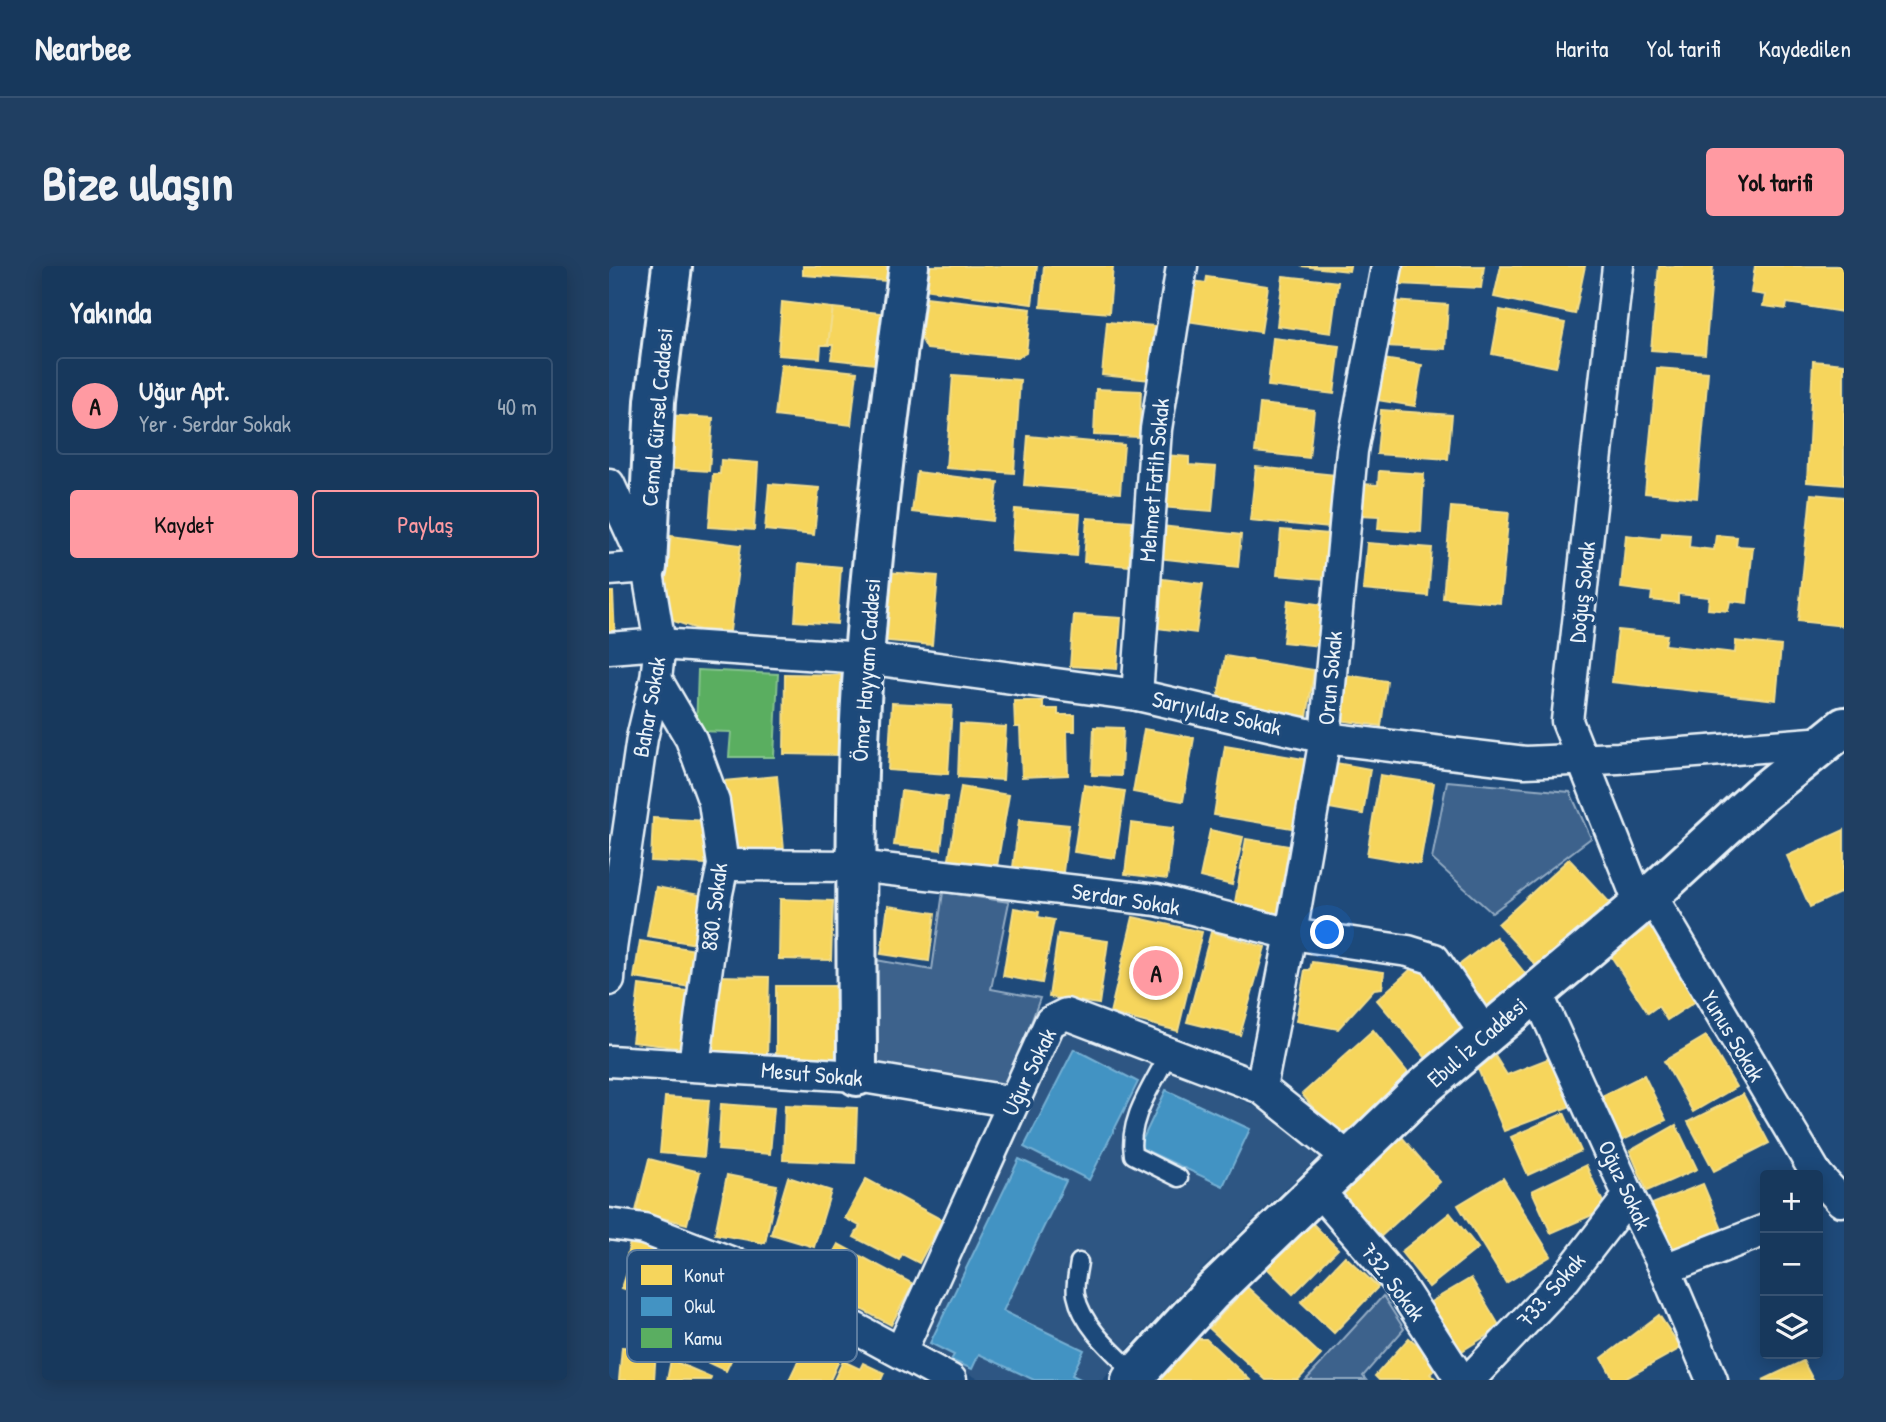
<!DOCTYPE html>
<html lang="tr">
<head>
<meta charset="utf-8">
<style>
  body { margin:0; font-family:"Patrick Hand",sans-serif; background:#203f62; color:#f1f3f6 }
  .controls { position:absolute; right:21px; bottom:21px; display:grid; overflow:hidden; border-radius:7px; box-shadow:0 4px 18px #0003 }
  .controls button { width:63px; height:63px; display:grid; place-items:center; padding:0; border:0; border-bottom:2px solid #365272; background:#17385c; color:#f1f3f6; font:35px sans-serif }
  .you { position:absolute; left:719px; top:667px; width:24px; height:24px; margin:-18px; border:5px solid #fff; border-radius:50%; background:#1a73e8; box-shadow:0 0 0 10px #1a73e833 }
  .badge { display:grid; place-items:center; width:46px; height:46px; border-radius:50%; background:#ff9aa2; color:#111; font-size:23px; font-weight:700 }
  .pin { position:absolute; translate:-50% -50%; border:4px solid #fff; box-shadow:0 2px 7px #0006 }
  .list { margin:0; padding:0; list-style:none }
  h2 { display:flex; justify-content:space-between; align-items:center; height:91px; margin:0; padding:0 28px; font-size:30px }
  h2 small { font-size:23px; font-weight:400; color:#9eacbb }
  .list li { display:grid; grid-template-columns:46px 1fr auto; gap:21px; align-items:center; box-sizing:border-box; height:98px; margin:0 14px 14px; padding:0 14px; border:2px solid #365272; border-radius:7px }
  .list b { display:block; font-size:26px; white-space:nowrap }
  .list p { margin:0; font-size:23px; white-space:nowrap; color:#9eacbb }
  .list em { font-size:23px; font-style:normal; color:#9eacbb }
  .actions { display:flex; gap:14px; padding:21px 28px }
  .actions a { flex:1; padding:16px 0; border:2px solid #ff9aa2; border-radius:7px; text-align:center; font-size:24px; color:#ff9aa2 }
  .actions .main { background:#ff9aa2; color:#111 }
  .icon { flex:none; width:38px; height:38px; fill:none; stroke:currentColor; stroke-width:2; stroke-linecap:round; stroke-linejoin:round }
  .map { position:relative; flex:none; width:1235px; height:1114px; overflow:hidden; border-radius:7px }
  header { display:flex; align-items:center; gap:42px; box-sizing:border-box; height:98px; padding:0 35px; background:#17385c; border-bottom:2px solid #365272 }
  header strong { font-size:33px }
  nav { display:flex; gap:38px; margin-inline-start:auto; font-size:24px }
  .intro { display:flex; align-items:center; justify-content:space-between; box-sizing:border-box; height:168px; padding:0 42px }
  h1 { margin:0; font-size:49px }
  .button { padding:18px 32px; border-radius:7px; background:#ff9aa2; color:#111; font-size:24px; font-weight:700 }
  main { display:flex; gap:42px; padding:0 42px }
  aside { flex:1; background:#17385c; border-radius:7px; box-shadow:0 4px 18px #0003 }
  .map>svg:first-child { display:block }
  .built { fill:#2e5683 }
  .green { fill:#3c628c; stroke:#92aac2; stroke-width:2 }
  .homes { fill:#f6d55c; stroke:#f2dd8b; stroke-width:2 }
  .schools { fill:#4393c3; stroke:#74afd3; stroke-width:2 }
  .public { fill:#5aae61; stroke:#85c28e; stroke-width:2 }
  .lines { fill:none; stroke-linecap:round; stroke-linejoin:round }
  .lane-casing { stroke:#e8f1f8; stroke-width:21 }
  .street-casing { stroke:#e8f1f8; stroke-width:35 }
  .secondary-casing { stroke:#e8f1f8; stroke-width:44 }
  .lane { stroke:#1f4a7a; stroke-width:16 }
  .street { stroke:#1f4a7a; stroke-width:30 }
  .secondary { stroke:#1f4a7a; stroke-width:38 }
  .labels { text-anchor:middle; stroke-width:7; stroke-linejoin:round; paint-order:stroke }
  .street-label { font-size:23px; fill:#e8f1f8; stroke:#1f4a7a }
  .key { fill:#1f4a7a; stroke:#5b7ca0; stroke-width:2 }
  .key-label { font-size:19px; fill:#e8f1f8 }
</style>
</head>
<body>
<header>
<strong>Nearbee</strong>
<nav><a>Harita</a><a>Yol tarifi</a><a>Kaydedilen</a></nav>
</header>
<div class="intro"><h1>Bize ulaşın</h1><a class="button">Yol tarifi</a></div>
<main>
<aside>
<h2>Yakında<small></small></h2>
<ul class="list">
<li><span class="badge">A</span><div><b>Uğur Apt.</b><p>Yer · Serdar Sokak</p></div><em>40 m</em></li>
</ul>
<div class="actions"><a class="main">Kaydet</a><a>Paylaş</a></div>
</aside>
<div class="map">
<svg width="1235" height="1114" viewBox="0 0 1235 1114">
  <rect width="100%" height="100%" fill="#1f4a7a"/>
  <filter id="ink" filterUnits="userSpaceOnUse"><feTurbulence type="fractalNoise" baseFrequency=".0143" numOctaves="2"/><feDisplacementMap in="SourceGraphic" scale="14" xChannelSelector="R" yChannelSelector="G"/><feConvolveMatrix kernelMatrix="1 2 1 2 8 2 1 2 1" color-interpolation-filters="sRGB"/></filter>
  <g filter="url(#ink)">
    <polygon class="built" points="458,759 639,837 715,878 716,885 598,998 516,1086 494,1114 372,1114 307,1081"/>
    <g class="green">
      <polygon points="838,515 961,526 982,572 883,647 823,593"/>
      <polygon points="334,626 400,636 382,723 431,732 398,823 266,798 267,694 323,704"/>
      <polygon points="774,1030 795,1063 754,1110 757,1114 697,1114"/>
    </g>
    <g class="homes">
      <polygon points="194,0 279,0 278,15 194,9"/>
      <polygon points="317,0 428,0 423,38 314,23"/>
      <polygon points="435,0 504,0 500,47 432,41"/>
      <polygon points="692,0 741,0 740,5"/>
      <polygon points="793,0 875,0 872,22 790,18"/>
      <polygon points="892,0 976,0 966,48 885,31"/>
      <polygon points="1050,0 1104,0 1096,88 1042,84"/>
      <polygon points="1146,0 1235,0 1234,46 1178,37 1177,43 1154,40 1156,29 1142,27"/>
      <polygon points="674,10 729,16 722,67 668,60"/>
      <polygon points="598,11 659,20 652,66 577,55 583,15 597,17"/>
      <polygon points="317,31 422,43 417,87 408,92 318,83 312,72"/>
      <polygon points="784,35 839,39 836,83 776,80"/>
      <polygon points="173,36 224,42 219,79 212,79 211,92 169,89"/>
      <polygon points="224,42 279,48 274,99 222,93 224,79 219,79"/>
      <polygon points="891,44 956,57 947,101 883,88"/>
      <polygon points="498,56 545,60 541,114 493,109"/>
      <polygon points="664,72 731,80 725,128 659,120"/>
      <polygon points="774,93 813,99 806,140 768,134"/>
      <polygon points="1204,95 1235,98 1235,219 1198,216"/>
      <polygon points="172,98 248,106 242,159 166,150"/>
      <polygon points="1048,102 1099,106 1088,232 1036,227"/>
      <polygon points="344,109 411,114 405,207 337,202"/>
      <polygon points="487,123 532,125 530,171 485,169"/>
      <polygon points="651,138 705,144 700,192 646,186"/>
      <polygon points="772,144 843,149 839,193 768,188"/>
      <polygon points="57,149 104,152 100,205 53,202"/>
      <polygon points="419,170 515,179 511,227 415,219"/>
      <polygon points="555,189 580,191 580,199 607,201 603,245 551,241"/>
      <polygon points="112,194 149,197 145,264 100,261 104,208 111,208"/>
      <polygon points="647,201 726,209 720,262 641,254"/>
      <polygon points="770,205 815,208 812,266 769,263 770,250 751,249 753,218 769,219"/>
      <polygon points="308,206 389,216 384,255 303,246"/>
      <polygon points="160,218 210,222 205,269 156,264"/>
      <polygon points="1202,228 1235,231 1235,360 1189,355"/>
      <polygon points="842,241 900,246 891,337 834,332"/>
      <polygon points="406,243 471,248 468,290 403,285"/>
      <polygon points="478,252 523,255 520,300 475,296"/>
      <polygon points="552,260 632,269 629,301 549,292"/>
      <polygon points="672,264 720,268 716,313 668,309"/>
      <polygon points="1053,267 1081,269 1080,281 1105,284 1107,269 1128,271 1127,280 1144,281 1138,337 1121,335 1119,345 1099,343 1100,331 1069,328 1069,337 1042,334 1043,326 1012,322 1017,269 1052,273"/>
      <polygon points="62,270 132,279 121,365 91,364 59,353 54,343"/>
      <polygon points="758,277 823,282 819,330 754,324"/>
      <polygon points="190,297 232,301 228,358 186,355"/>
      <polygon points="276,306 329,310 323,379 270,374"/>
      <polygon points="546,312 594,318 587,367 539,361"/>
      <polygon points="0,326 4,326 6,372 0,372"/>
      <polygon points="679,334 716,339 711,380 674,376"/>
      <polygon points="465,349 512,352 508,403 461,400"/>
      <polygon points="1009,364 1058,369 1056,379 1126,387 1127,375 1172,380 1167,434 1003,416"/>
      <polygon points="616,390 705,404 698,451 608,437"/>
      <polygon points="176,408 236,409 235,489 175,488"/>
      <polygon points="730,408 778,415 772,460 723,453"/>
      <polygon points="405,435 434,435 434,443 449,443 449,449 466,449 466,465 458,465 459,509 413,511 411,461 406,461"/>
      <polygon points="283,437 343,440 339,508 279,504"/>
      <polygon points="351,458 397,461 394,514 349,511"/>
      <polygon points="485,461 514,462 512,510 483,509"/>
      <polygon points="535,463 585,472 574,535 524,526"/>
      <polygon points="616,480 701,494 689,563 605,549"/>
      <polygon points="727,497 761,503 754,548 720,542"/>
      <polygon points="771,509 825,517 811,598 758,589"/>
      <polygon points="168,510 175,584 122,589 115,515"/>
      <polygon points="475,519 516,525 506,592 465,586"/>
      <polygon points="352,521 400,529 387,606 339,599"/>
      <polygon points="292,525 338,531 332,584 285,579"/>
      <polygon points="44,552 99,555 96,598 42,595"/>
      <polygon points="410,554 460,559 453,614 403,609"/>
      <polygon points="522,557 564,562 558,613 516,608"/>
      <polygon points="601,564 634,571 623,619 591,611"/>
      <polygon points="1235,564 1235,625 1201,641 1178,590"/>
      <polygon points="637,573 680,580 667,655 624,648"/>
      <polygon points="960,593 1003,639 931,704 889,658"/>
      <polygon points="47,621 96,630 88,678 38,670"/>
      <polygon points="171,633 224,635 222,694 170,693"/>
      <polygon points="279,640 326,647 320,695 272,688"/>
      <polygon points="405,642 430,646 429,651 445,654 433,717 394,710"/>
      <polygon points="524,651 593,666 569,765 501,747"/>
      <polygon points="1042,660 1090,733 1058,754 1049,740 1039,747 1000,687"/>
      <polygon points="602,666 656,681 631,769 578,756"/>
      <polygon points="449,668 499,675 490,738 440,731"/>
      <polygon points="887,671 922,715 875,750 841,706"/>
      <polygon points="31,675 87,684 82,721 25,712"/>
      <polygon points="703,696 775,706 773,722 765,723 729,763 687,755 696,704 701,704"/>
      <polygon points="802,703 816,705 858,757 817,792 768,734"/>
      <polygon points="108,710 160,711 158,793 105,791"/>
      <polygon points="30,719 79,725 72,782 23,776"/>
      <rect x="167" y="720" width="65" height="72"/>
      <polygon points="764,764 804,813 730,873 693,828"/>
      <polygon points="1097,770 1127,821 1084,846 1055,795"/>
      <polygon points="886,790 898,809 941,792 962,840 895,865 869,803"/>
      <polygon points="1035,809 1057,854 1008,877 987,833"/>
      <polygon points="1134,828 1160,877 1105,905 1079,856"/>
      <polygon points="56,831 100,834 95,891 51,887"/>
      <polygon points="112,838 165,842 161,888 109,884"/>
      <polygon points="176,839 248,842 246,897 174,894"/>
      <polygon points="955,847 972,885 919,909 902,871"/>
      <polygon points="1067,859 1088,903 1038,925 1021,885"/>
      <polygon points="792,870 831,916 768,974 729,925"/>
      <polygon points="40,893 91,906 78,958 27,945"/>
      <polygon points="977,899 997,943 942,967 923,925"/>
      <polygon points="118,909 168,919 156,977 106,968"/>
      <polygon points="179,911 222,925 205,981 162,968"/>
      <polygon points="894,912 942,990 897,1017 849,939"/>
      <polygon points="257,913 333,954 310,997 293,988 290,994 245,971 251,960 236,952"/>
      <polygon points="1094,918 1114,966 1058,989 1038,940"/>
      <polygon points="841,947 869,982 820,1021 792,986"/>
      <polygon points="699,953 729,983 684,1028 654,998"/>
      <polygon points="21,976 74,994 70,1012 63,1010 58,1036 13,1022 21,997 17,994"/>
      <polygon points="229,978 304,1018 282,1059 207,1019"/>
      <polygon points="736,990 769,1021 725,1067 692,1036"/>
      <polygon points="862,1012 891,1061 848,1088 818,1038"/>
      <polygon points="638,1021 712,1089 689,1114 657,1114 600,1062"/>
      <polygon points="97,1029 143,1050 117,1105 72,1084"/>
      <polygon points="1050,1049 1072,1082 1014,1114 1005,1114 993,1092"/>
      <polygon points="800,1072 817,1086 814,1090 827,1102 821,1108 828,1114 770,1114 766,1110"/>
      <polygon points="588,1073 597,1073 641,1114 551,1114"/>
      <polygon points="199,1074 232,1090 221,1114 180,1114"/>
      <polygon points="13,1081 47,1083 45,1114 10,1114"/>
      <polygon points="62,1094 102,1111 101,1114 58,1114"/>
      <polygon points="234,1095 251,1103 254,1097 275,1107 272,1114 225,1114"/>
      <polygon points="1194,1095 1204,1114 1154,1114"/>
    </g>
    <g class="schools">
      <polygon points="465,783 529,816 480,914 415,881"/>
      <polygon points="557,824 641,863 614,920 530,881"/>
      <polygon points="410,893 457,915 394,1045 475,1084 463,1109 473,1114 425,1114 370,1088 363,1103 342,1094 345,1089 321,1077"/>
    </g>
    <polygon class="public" points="89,404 169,408 165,491 120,491 122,466 87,465"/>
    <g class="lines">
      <defs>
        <g id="lane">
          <path d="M560,787C544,819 518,853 524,889L570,912"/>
          <path d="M470,996C469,1005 465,1019 467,1029C473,1060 505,1087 527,1108"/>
        </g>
        <g id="street">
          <polyline points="1009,0 958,455 1031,639"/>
          <polyline points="0,218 38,301 51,378 47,413 33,472 2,683 0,714"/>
          <polyline points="0,304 38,301"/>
          <polyline points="0,382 51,378 255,392 528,429 716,472 916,496 1009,492 1216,476"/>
          <polyline points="47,413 82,473 105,536 114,599 107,632 85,799"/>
          <polyline points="528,429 547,163 573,0"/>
          <polyline points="114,599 247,600 548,634 682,668 799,685 825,693 877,769"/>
          <polyline points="1042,629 1208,909"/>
          <polyline points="927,725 1020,930 1056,1003 1103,1114"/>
          <polyline points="0,795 248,810 405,836"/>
          <polyline points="652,822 682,668 716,472 743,185 778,0"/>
          <polyline points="1209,910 1232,935"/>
          <polyline points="709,924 787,1014 852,1114"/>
          <polyline points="0,958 35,963 129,999 342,1114"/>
          <polyline points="1056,1003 1156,964"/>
          <polyline points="292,1085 441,756 457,748 652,822 740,892"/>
          <polyline points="860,1114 956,1013 1020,930"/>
        </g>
        <g id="secondary">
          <polyline points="38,301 46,135 63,0"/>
          <path d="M248,810C248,671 244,530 255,391C265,260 282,130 300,0"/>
          <polyline points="522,1114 603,1026 816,820 1031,639 1152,528 1235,461"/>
        </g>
      </defs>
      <use href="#lane" class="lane-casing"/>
      <use href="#street" class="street-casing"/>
      <use href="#secondary" class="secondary-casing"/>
      <use href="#lane" class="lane"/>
      <use href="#street" class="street"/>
      <use href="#secondary" class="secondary"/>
    </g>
  </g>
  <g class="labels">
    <g class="street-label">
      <text transform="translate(48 151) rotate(-85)" y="8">Cemal Gürsel Caddesi</text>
      <text transform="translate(545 214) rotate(-85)" y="8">Mehmet Fatih Sokak</text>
      <text transform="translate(973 326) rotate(-84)" y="8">Doğuş Sokak</text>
      <text transform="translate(257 404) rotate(-86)" y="8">Ömer Hayyam Caddesi</text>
      <text transform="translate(721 412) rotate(-85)" y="8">Orun Sokak</text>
      <text transform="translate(40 441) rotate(-80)" y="8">Bahar Sokak</text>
      <text transform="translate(608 447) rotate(13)" y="8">Sarıyıldız Sokak</text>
      <text transform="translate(517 633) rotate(9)" y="8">Serdar Sokak</text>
      <text transform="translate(105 641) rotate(-83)" y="8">880. Sokak</text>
      <text transform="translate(1124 770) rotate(59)" y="8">Yunus Sokak</text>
      <text transform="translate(868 776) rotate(-41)" y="8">Ebul İz Caddesi</text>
      <text transform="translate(420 806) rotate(-64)" y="8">Uğur Sokak</text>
      <text transform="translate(203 808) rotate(5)" y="8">Mesut Sokak</text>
      <text transform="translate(1016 919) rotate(65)" y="8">Oğuz Sokak</text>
      <text transform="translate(784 1016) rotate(53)" y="8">732. Sokak</text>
      <text transform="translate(942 1024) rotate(-49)" y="8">733. Sokak</text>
    </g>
  </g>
  <rect x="18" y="984" width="230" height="112" rx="10" class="key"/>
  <rect x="32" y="999" width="31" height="20" fill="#f6d55c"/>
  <rect x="32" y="1031" width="31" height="19" fill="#4393c3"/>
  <rect x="32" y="1062" width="31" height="20" fill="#5aae61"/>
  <g class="key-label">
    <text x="75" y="1016">Konut</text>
    <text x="75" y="1047">Okul</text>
    <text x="75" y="1079">Kamu</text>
  </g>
</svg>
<div class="controls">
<button>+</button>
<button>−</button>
<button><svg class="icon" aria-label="layers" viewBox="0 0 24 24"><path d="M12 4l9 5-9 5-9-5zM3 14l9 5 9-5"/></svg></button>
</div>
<div class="you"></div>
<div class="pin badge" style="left:547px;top:707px">A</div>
</div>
</main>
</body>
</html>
